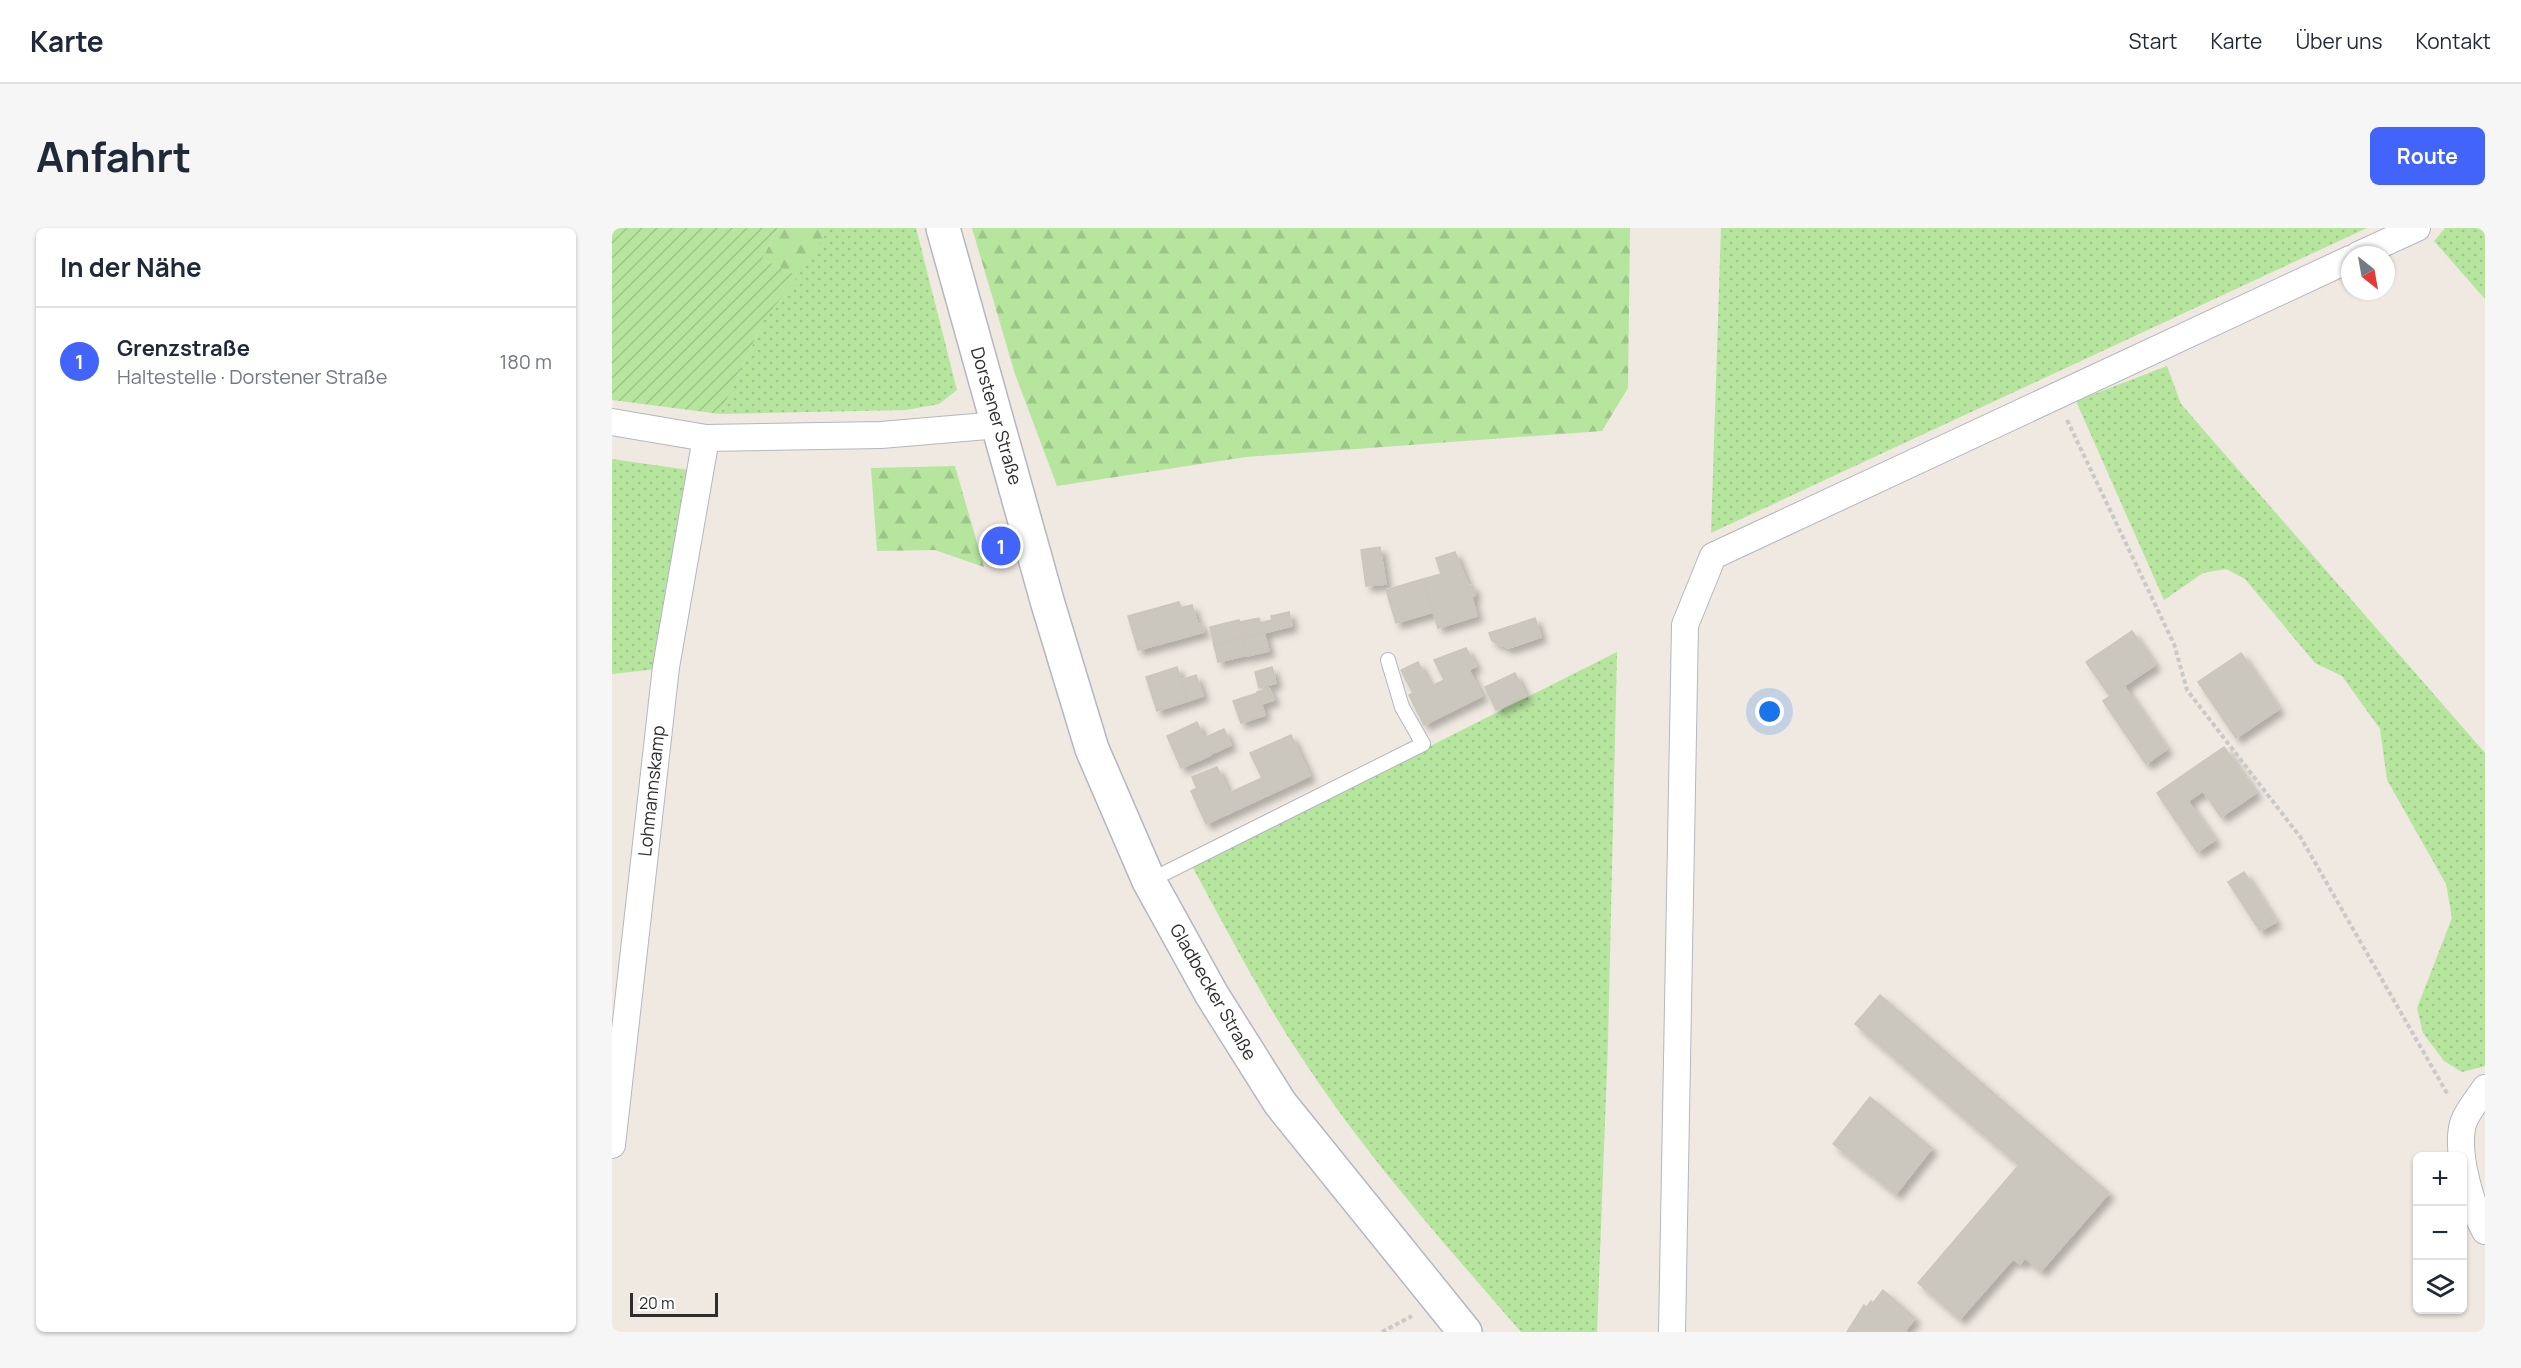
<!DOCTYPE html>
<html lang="de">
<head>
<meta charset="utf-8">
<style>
  body { margin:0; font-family:Manrope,sans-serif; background:#f6f6f7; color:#1f2937 }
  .controls { position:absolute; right:18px; bottom:18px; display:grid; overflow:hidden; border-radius:9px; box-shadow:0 2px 4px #0004 }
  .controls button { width:54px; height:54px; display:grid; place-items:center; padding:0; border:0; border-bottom:2px solid #e0e1e3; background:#fff; color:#1f2937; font:30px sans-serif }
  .compass { position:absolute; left:1729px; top:18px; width:54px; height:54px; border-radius:50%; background:#fff; box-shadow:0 2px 4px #0004; rotate:149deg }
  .scale { position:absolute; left:18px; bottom:15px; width:88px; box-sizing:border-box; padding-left:6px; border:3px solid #2e2e2e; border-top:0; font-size:16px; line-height:21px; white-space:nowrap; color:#2e2e2e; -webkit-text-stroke:4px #fff; paint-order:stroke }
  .you { position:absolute; left:1158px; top:484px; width:21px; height:21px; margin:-15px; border:4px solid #fff; border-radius:50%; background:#1a73e8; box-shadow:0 0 0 9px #1a73e833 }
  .badge { display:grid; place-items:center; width:39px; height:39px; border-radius:50%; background:#4264fb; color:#fff; font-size:20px; font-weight:700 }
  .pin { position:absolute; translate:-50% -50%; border:3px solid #fff; box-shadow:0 2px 6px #0006 }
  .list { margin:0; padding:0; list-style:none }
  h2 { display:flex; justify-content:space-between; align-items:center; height:78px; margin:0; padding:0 24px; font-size:26px }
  h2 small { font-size:20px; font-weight:400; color:#747a83 }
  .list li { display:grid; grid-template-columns:39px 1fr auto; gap:18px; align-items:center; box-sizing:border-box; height:108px; padding:0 24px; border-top:2px solid #e0e1e3 }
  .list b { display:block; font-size:22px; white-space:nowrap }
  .list p { margin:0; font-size:20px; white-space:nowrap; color:#747a83 }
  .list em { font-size:20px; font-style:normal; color:#747a83 }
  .icon { flex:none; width:33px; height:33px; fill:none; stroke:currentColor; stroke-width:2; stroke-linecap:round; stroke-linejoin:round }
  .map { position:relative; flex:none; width:1873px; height:1104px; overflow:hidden; border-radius:9px }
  header { display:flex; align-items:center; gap:36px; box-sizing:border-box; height:84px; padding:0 30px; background:#fff; border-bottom:2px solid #e0e1e3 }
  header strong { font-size:28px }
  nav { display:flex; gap:33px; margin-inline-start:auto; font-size:21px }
  .intro { display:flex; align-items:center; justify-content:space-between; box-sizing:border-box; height:144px; padding:0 36px }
  h1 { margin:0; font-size:42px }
  .button { padding:15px 27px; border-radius:9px; background:#4264fb; color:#fff; font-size:21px; font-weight:700 }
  main { display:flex; gap:36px; padding:0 36px }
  aside { flex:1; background:#fff; border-radius:9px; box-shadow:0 2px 4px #0004 }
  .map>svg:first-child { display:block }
  .grass { fill:url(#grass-dots) }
  .forest { fill:url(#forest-firs) }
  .garden { fill:url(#garden-furrows) }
  .building { fill:#cbc7bf; stroke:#cbc5ba; stroke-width:1.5; filter:url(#shadow) }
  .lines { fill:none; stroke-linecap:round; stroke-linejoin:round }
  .lane-casing { stroke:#b4b7c1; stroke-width:16 }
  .street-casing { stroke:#b4b7c1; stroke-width:28 }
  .secondary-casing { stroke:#b4b7c1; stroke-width:36 }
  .path { stroke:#c9c9c9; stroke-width:4; stroke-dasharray:4.5 3; stroke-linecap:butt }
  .lane { stroke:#fff; stroke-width:14 }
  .street { stroke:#fff; stroke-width:26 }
  .secondary { stroke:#fff; stroke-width:33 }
  .labels { text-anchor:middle; stroke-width:6; stroke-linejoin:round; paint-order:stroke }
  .street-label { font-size:18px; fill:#2e2e2e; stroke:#fff }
</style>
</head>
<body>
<header>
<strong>Karte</strong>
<nav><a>Start</a><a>Karte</a><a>Über uns</a><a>Kontakt</a></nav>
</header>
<div class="intro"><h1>Anfahrt</h1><a class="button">Route</a></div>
<main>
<aside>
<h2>In der Nähe<small></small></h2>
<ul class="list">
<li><span class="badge">1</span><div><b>Grenzstraße</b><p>Haltestelle · Dorstener Straße</p></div><em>180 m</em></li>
</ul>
</aside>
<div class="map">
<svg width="1873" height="1104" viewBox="0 0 1873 1104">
  <defs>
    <pattern id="grass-dots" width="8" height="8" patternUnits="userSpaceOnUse" patternTransform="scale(1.5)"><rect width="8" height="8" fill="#b6e59e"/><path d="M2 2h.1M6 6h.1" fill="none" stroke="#9dc588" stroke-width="1.8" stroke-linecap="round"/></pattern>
    <pattern id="forest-firs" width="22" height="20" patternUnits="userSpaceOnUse" patternTransform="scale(1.5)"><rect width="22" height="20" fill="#b6e59e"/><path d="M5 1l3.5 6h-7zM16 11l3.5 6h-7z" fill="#9dc588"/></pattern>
    <pattern id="garden-furrows" width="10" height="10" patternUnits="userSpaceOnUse" patternTransform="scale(1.5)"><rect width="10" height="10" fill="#b6e59e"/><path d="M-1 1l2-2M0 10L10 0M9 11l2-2" fill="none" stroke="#9dc588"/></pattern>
    <filter id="shadow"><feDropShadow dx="5.5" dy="5.5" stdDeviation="3" flood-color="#0004"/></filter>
  </defs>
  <rect width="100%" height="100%" fill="#efe9e1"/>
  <g class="grass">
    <polygon points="218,0 304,0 345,162 327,176 294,182 108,186 152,92"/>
    <polygon points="1109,0 1755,0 1099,305"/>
    <polygon points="1833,0 1873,0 1873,71 1822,13"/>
    <polygon points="1555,138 1569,176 1873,525 1873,838 1850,844 1832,833 1811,805 1805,780 1840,690 1834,656 1775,552 1768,501 1730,448 1703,435 1633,351 1614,341 1591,345 1552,372 1464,173"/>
    <polygon points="0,231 77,242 45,441 0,446"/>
    <path d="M1005,424L996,814L985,1104H909C832,1015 752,926 688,827C648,767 615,702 580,638Z"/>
  </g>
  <g class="forest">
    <polygon points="166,0 218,0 186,48 150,31"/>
    <polygon points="360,0 1018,0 1016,160 990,203 634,229 445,258 403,146"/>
    <polygon points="343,238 372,339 323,322 265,323 259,240"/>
  </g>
  <polygon class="garden" points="0,0 166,0 150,31 186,48 152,92 108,186 0,172"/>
  <g class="building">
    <polygon points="768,319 774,356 754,358 749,322"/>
    <polygon points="843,324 856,357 861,358 863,367 860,370 865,388 826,400 811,351 829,346 824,330"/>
    <polygon points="811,351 821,384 784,395 774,362"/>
    <polygon points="567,374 569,380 580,377 586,397 589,396 592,404 526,422 516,388"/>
    <polygon points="677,384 680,398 651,405 648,395 660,392 659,388"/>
    <polygon points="647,390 651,405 631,410 627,394"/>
    <polygon points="923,390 929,409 903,418 896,399"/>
    <polygon points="627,392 631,410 602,417 598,399"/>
    <polygon points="896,399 903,418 896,420 880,413 877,405"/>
    <polygon points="1520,403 1543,437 1512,458 1555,521 1534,536 1491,473 1498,468 1474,434"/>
    <polygon points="652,405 657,423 635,428 631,410"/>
    <polygon points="631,410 635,427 606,434 602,417"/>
    <polygon points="854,420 864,438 857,442 870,468 840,483 826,455 832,452 822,432"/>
    <polygon points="1629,425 1667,481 1624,510 1586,454"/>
    <polygon points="806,434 819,459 826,455 840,483 812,497 797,467 801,465 789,442"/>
    <polygon points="565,439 576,473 545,483 534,449"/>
    <polygon points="660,439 664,455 647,460 643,444"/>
    <polygon points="903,445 914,468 884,482 873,459"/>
    <polygon points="584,447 591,468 576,473 570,452"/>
    <polygon points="657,460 662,472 649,476 645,464"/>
    <polygon points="646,465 653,487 629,495 621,473"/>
    <polygon points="585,494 599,527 569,540 555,508"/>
    <polygon points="612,501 619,517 599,526 592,510"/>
    <polygon points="679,507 698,548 594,596 579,563 610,550 617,565 650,550 638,525"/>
    <polygon points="1612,519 1644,565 1609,589 1591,563 1576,573 1603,612 1585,624 1545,565"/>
    <polygon points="605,539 610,550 585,561 580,549"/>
    <polygon points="1632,644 1664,694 1648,703 1616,654"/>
    <polygon points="1268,767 1497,965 1429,1043 1413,1030 1408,1036 1401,1031 1348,1091 1306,1055 1407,937 1243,796"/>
    <polygon points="1258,869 1320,920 1284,966 1221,916"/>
    <polygon points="1271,1062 1303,1090 1293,1103 1295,1104 1235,1104 1252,1077 1255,1079 1259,1073 1261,1075"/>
  </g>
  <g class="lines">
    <defs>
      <polyline id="lane" points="537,653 811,516 790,479 776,432"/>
      <g id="street">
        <polyline points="1746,27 1805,0"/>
        <polyline points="0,194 94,210 269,207 387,197"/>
        <path d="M1873,860C1866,871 1852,887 1850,900C1845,929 1859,977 1873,1003"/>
        <polyline points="0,917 54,439 94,210"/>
        <polyline points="1060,1104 1073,397 1101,328 1738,31"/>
      </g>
      <polyline id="secondary" points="331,0 436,376 480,521 537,653 600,767 668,875 853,1104"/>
    </defs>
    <use href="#lane" class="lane-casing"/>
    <use href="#street" class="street-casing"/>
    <use href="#secondary" class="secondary-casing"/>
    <g class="path">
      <polyline points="1455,192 1562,416 1575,462 1689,610 1836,867"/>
      <polyline points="770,1104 800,1088"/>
    </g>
    <use href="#lane" class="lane"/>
    <use href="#street" class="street"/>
    <use href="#secondary" class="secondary"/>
  </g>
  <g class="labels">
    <g class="street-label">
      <text transform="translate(384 188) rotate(74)" y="6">Dorstener Straße</text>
      <text transform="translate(40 563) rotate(-84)" y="6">Lohmannskamp</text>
      <text transform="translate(601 764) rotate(60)" y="6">Gladbecker Straße</text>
    </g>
  </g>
</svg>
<div class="controls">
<button>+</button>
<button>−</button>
<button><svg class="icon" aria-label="layers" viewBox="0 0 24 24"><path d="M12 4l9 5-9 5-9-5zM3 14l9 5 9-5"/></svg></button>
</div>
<svg class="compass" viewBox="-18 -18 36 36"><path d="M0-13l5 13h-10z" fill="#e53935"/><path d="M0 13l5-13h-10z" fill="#747a83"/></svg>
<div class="scale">20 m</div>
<div class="you"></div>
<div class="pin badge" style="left:389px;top:318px">1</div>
</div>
</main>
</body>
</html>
